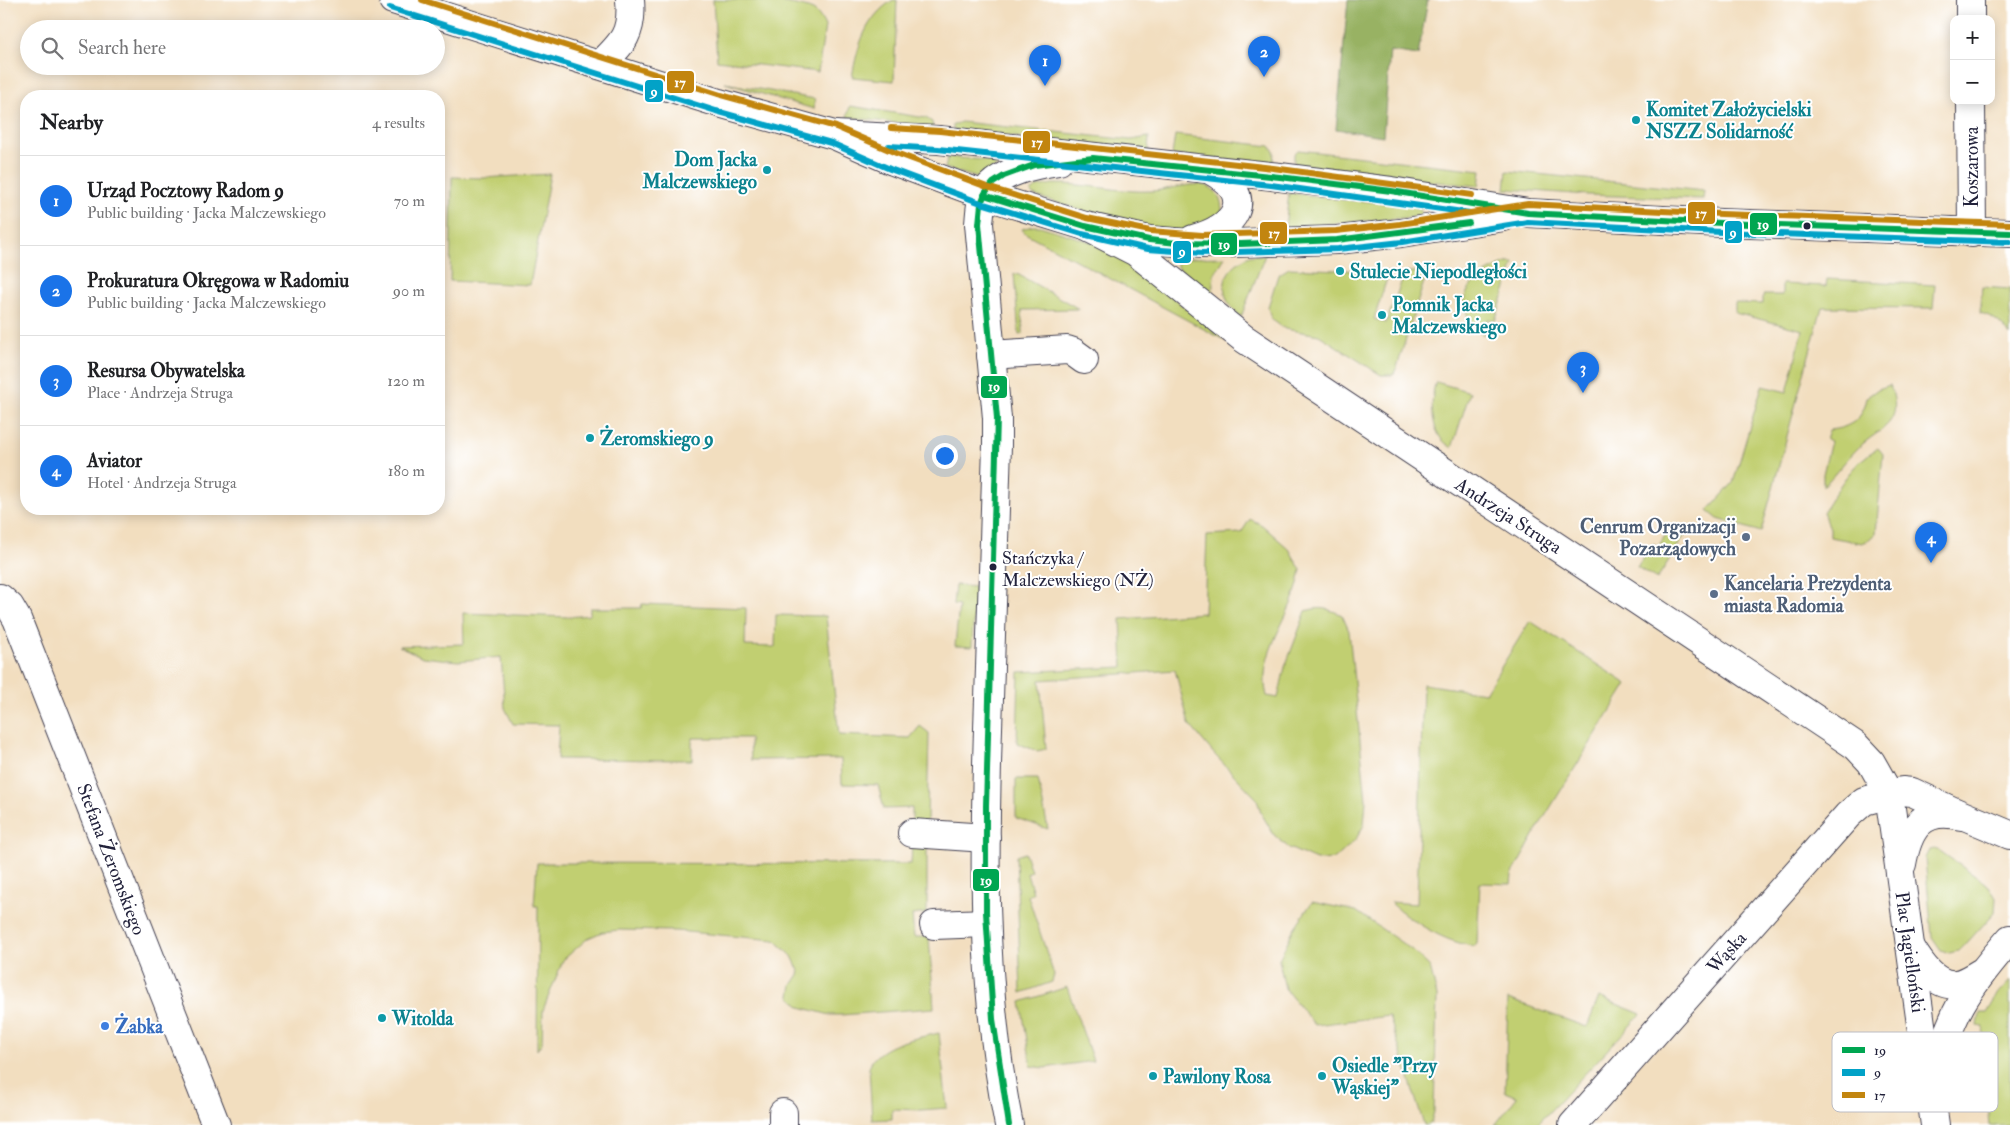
<!DOCTYPE html>
<html lang="en">
<head>
<meta charset="utf-8">
<style>
  body { margin:0; font-family:"IM FELL Double Pica",serif; background:#f6f6f6; color:#202124 }
  .controls { position:absolute; right:15px; top:15px; display:grid; overflow:hidden; border-radius:10px; box-shadow:0 2px 12px #0003 }
  .controls button { width:45px; height:45px; display:grid; place-items:center; padding:0; border:0; border-bottom:1px solid #e0e0e0; background:#fff; color:#202124; font:25px sans-serif }
  .you { position:absolute; left:944px; top:455px; width:18px; height:18px; margin:-12px; border:4px solid #fff; border-radius:50%; background:#1a73e8; box-shadow:0 0 0 8px #1a73e833 }
  .badge { display:grid; place-items:center; width:32px; height:32px; border-radius:50%; background:#1a73e8; color:#fff; font-size:16px; font-weight:700 }
  .pin { position:absolute; translate:-50% -41px; filter:drop-shadow(0 1px 2px #0008) }
  .pin::after { content:''; position:absolute; top:26px; width:18px; height:15px; background:inherit; clip-path:polygon(0 0,100% 0,50% 100%) }
  .list { margin:0; padding:0; list-style:none }
  h2 { display:flex; justify-content:space-between; align-items:center; height:65px; margin:0; padding:0 20px; font-size:21px }
  h2 small { font-size:16px; font-weight:400; color:#757577 }
  .list li { display:grid; grid-template-columns:32px 1fr auto; gap:15px; align-items:center; box-sizing:border-box; height:90px; padding:0 20px; border-top:1px solid #e0e0e0 }
  .list b { display:block; font-size:19px; white-space:nowrap }
  .list p { margin:0; font-size:16px; white-space:nowrap; color:#757577 }
  .list em { font-size:16px; font-style:normal; color:#757577 }
  .icon { flex:none; width:28px; height:28px; fill:none; stroke:currentColor; stroke-width:2; stroke-linecap:round; stroke-linejoin:round }
  .map { position:relative; flex:none; width:2010px; height:1125px; overflow:hidden }
  .search { position:absolute; background:#fff; box-shadow:0 2px 12px #0003; left:20px; top:20px; width:425px; height:55px; display:flex; align-items:center; gap:12px; box-sizing:border-box; padding:0 18px; border-radius:28px; color:#757577; font-size:19px }
  .panel { position:absolute; background:#fff; box-shadow:0 2px 12px #0003; left:20px; top:90px; width:425px; height:425px; border-radius:20px }
  .map>svg:first-child { display:block }
  .green { fill:#c1cf71; stroke:#727856 }
  .forest { fill:#98b263; stroke:#5d6a4f }
  .lines { fill:none; stroke-linecap:round; stroke-linejoin:round }
  .minor-casing { stroke:#413e4f; stroke-width:30 }
  .minor { stroke:#fff; stroke-width:28 }
  .bus-1-casing { stroke:#fff; stroke-width:10 }
  .bus-2-casing { stroke:#fff; stroke-width:10 }
  .bus-3-casing { stroke:#fff; stroke-width:10 }
  .bus-1 { stroke:#00a651; stroke-width:6 }
  .bus-2 { stroke:#02a2c7; stroke-width:6 }
  .bus-3 { stroke:#c2850f; stroke-width:6 }
  .culture-dot { fill:#0f9aa8; stroke:#fff; stroke-width:2 }
  .bus-dot { fill:#22223b; stroke:#fff; stroke-width:2 }
  .service-dot { fill:#5c6f8a; stroke:#fff; stroke-width:2 }
  .shop-dot { fill:#3f7fe0; stroke:#fff; stroke-width:2 }
  .labels { text-anchor:middle; stroke-width:4; stroke-linejoin:round; paint-order:stroke }
  .bus-label { font-size:18px; fill:#22223b; stroke:#fff; text-anchor:start }
  .culture-label { font-size:19px; font-weight:bold; fill:#0d838f; stroke:#fff; text-anchor:start }
  .street-label { font-size:19px; fill:#22223b; stroke:#fff }
  .service-label { font-size:19px; font-weight:bold; fill:#4e5e75; stroke:#fff; text-anchor:end }
  .shop-label { font-size:19px; font-weight:bold; fill:#366cbe; stroke:#fff; text-anchor:start }
  .key { fill:#fff; stroke:#bdbdc4; stroke-width:1 }
  .key-label { font-size:14px; fill:#22223b }
  .line-badge { stroke:#fff; stroke-width:2 }
  .badge-label { font-size:14px; text-anchor:middle; font-weight:bold; fill:#fff }
</style>
</head>
<body>
<div class="map">
<svg width="2010" height="1125" viewBox="0 0 2010 1125">
  <rect width="100%" height="100%" fill="#fff"/>
  <filter id="ink" filterUnits="userSpaceOnUse"><feTurbulence type="fractalNoise" baseFrequency=".02" numOctaves="2"/><feDisplacementMap in="SourceGraphic" scale="10" xChannelSelector="R" yChannelSelector="G"/><feConvolveMatrix kernelMatrix="1 2 1 2 8 2 1 2 1" color-interpolation-filters="sRGB"/></filter>
  <filter id="wash" filterUnits="userSpaceOnUse"><feTurbulence type="fractalNoise" baseFrequency=".0096" numOctaves="4" result="noise"/><feDisplacementMap in="SourceGraphic" scale="20" xChannelSelector="R" yChannelSelector="G"/><feGaussianBlur stdDeviation="1.12" result="paint"/><feColorMatrix in="noise" values="0 0 0 0 0 0 0 0 0 0 0 0 0 0 0 0 0 1.4 0 .05"/><feComposite in="paint" operator="in"/></filter>
  <g filter="url(#wash)">
    <rect width="100%" height="100%" fill="#f2debf"/>
    <g class="green">
      <path d="M713,0C740,0 791,0 813,10C819,14 822,20 825,26L818,72L717,60Z"/>
      <path d="M893,0H897L894,81L852,77C858,45 865,18 893,0Z"/>
      <polygon points="725,83 815,99 814,109"/>
      <polygon points="850,106 926,118 932,122 933,128 847,117"/>
      <polygon points="961,122 1131,140 1149,137 1148,152 953,130 953,125"/>
      <polygon points="1175,135 1270,146 1274,151 1273,165 1172,155"/>
      <polygon points="1298,150 1481,170 1479,186 1294,168 1294,154"/>
      <polygon points="948,157 995,161 999,164 981,179 945,168"/>
      <polygon points="1507,171 1704,191 1703,199 1588,195 1505,189"/>
      <polygon points="550,174 530,285 450,281 452,177 483,178"/>
      <path d="M1052,184C1086,183 1119,193 1153,191C1167,190 1196,181 1207,186C1217,190 1222,199 1222,211L1210,228L1170,231L1112,220L1033,195L1031,192L1036,187Z"/>
      <polygon points="1289,193 1419,207 1422,214 1417,217 1285,227"/>
      <polygon points="1032,226 1040,226 1101,245 1121,255 1226,341 1025,233 1022,229"/>
      <path d="M1265,255L1241,317C1222,303 1217,277 1239,262C1242,261 1246,257 1249,256C1254,255 1260,255 1265,255Z"/>
      <polygon points="1225,257 1214,275 1212,296 1177,267 1177,260 1184,258"/>
      <path d="M1506,263H1514L1495,321L1488,319L1483,335L1471,321L1462,304C1472,277 1482,274 1506,263Z"/>
      <polygon points="1289,268 1389,272 1374,319 1386,323 1405,272 1427,272 1397,367 1393,375 1381,375 1319,335 1285,329 1271,319 1268,307 1278,275"/>
      <polygon points="1014,274 1019,275 1079,309 1022,310 1023,334 1019,335"/>
      <polygon points="1827,279 1935,285 1933,308 1822,307 1761,532 1718,519 1708,511 1733,483 1762,386 1787,392 1803,330 1735,313 1735,303 1763,304 1763,295 1782,295 1782,284 1826,286"/>
      <path d="M1982,287L2010,289V336C2003,324 1993,316 1980,313Z"/>
      <path d="M1436,382L1470,392L1452,448C1448,445 1442,441 1440,437C1431,424 1430,396 1436,382Z"/>
      <path d="M1890,385C1905,426 1881,426 1857,449C1845,461 1835,474 1823,487V474L1831,441L1826,439L1829,430C1850,428 1864,419 1867,397L1878,389Z"/>
      <path d="M1878,448L1883,454L1876,533L1867,541L1862,543L1830,537V528L1823,512C1839,487 1852,463 1878,448Z"/>
      <path d="M1250,519L1262,525L1289,549L1301,570C1299,578 1298,586 1295,593C1284,627 1257,658 1267,696L1278,698L1285,667L1306,611C1320,606 1329,609 1342,615L1349,631L1366,800L1364,825L1356,839L1335,859L1316,860L1289,848L1274,835L1261,813L1257,799L1215,755L1189,724L1175,670L1040,680L1046,749L1037,751L1017,743L1019,672L1123,667L1121,619L1204,613L1207,535L1241,533Z"/>
      <polygon points="1671,526 1686,533 1657,579 1637,567 1652,544 1658,547"/>
      <polygon points="955,585 975,587 972,647 955,646 959,606 953,605"/>
      <polygon points="642,604 746,608 745,646 775,647 776,615 826,616 839,735 910,738 920,726 929,733 927,822 912,822 912,808 884,809 878,785 842,784 841,759 751,760 750,738 692,738 692,760 557,759 559,725 513,724 505,708 501,657 458,661 423,657 399,646 464,644 463,613 568,617 590,615 590,608 641,608"/>
      <path d="M1530,621L1627,684L1542,821L1512,875L1511,884L1480,883L1477,944L1475,946C1447,944 1411,921 1390,902L1417,904L1423,684L1485,693Z"/>
      <polygon points="1016,779 1038,779 1048,829 1016,818"/>
      <polygon points="912,845 927,845 927,913 912,915 914,937 929,937 934,1008 841,1015 830,1015 800,1007 790,996 792,985 800,973 792,956 775,940 676,931 619,930 602,932 588,938 563,960 543,1010 542,1043 537,1050 538,906 534,906 537,863 911,864"/>
      <polygon points="1934,849 1940,851 1989,886 1996,898 1995,912 1964,946 1959,951 1949,953 1941,950 1932,937 1925,858 1929,850"/>
      <polygon points="1025,853 1031,871 1027,873 1033,893 1028,896 1054,975 1052,982 1021,993 1016,856"/>
      <polygon points="1312,902 1356,911 1412,950 1430,967 1437,996 1434,1112 1431,1122 1427,1125 1424,1125 1389,1016 1315,1025 1285,989 1279,960 1293,930"/>
      <polygon points="2010,981 2010,1125 1990,1125 1982,1042 1984,1027 1978,1026 1980,1013 1987,1013 1999,993"/>
      <polygon points="1067,987 1093,1061 1044,1068 1031,1066 1021,1002"/>
      <polygon points="1599,997 1641,1014 1537,1125 1495,1125 1517,1097 1505,1092 1508,999 1587,1027"/>
      <path d="M939,1033L947,1108L921,1110L892,1109V1119L872,1120L869,1067C877,1044 917,1038 939,1033Z"/>
    </g>
    <polygon class="forest" points="1348,0 1428,0 1418,55 1390,51 1383,136 1336,129"/>
  </g>
  <g filter="url(#ink)">
    <g class="lines">
      <defs>
        <g id="minor">
          <polyline points="393,0 719,103 834,135 893,161 984,195 1085,226 1149,240 1202,244 1337,240 1401,233 1504,217"/>
          <polyline points="1970,0 1970,19"/>
          <path d="M600,65C623,43 633,33 630,0"/>
          <polyline points="1971,101 1972,233"/>
          <polyline points="834,135 939,140 1280,177 1391,191 1528,213 1721,223 2010,233"/>
          <polyline points="1085,226 1136,252 1243,338 1856,746 1871,762 1889,794 1935,1125"/>
          <path d="M1193,239C1235,229 1258,197 1212,171"/>
          <polyline points="991,355 1067,350 1073,352 1084,360"/>
          <polyline points="0,598 10,607 17,619 216,1125"/>
          <polyline points="912,833 986,838"/>
          <path d="M1902,864C1908,830 1921,806 1961,816"/>
          <polyline points="934,925 986,923"/>
          <path d="M1911,948C1920,963 1935,987 1956,984C1965,983 1974,976 1982,972"/>
          <path d="M1937,1081C1944,1019 1970,985 2010,939"/>
          <polyline points="783,1113 783,1125"/>
          <path d="M1009,1125C980,984 984,841 989,699C992,614 994,529 997,445V418L979,224C980,214 980,202 985,193C997,172 1037,164 1059,161"/>
          <polyline points="1573,1125 1848,815 1864,801 1902,791 1912,792 1955,812 2010,835"/>
        </g>
      </defs>
      <use href="#minor" class="minor-casing"/>
      <use href="#minor" class="minor"/>
      <defs>
        <g id="bus-1">
          <polyline points="984,195 1085,226 1149,240 1177,243 1241,244 1337,240 1469,223"/>
          <polyline points="1009,1125 993,1019 986,912 986,806 997,418 979,224 981,204 985,193 993,183 1004,176 1034,165 1093,158 1280,177 1391,191 1528,213 1721,223 2010,233"/>
        </g>
        <g id="bus-2">
          <polyline points="390,8 716,111 831,143 890,169 981,203 1082,234 1148,249 1202,253 1338,249 1402,242 1528,222 1721,232 2010,242"/>
          <polyline points="889,146 938,149 1271,185 1470,213"/>
        </g>
        <g id="bus-3">
          <polyline points="422,0 721,95 836,127 896,153 987,187 1087,218 1150,231 1202,235 1336,231 1400,224 1528,204 1721,214 2010,224"/>
          <polyline points="891,128 940,131 1273,168 1472,195"/>
        </g>
      </defs>
      <use href="#bus-1" class="bus-1-casing"/>
      <use href="#bus-2" class="bus-2-casing"/>
      <use href="#bus-3" class="bus-3-casing"/>
      <use href="#bus-1" class="bus-1"/>
      <use href="#bus-2" class="bus-2"/>
      <use href="#bus-3" class="bus-3"/>
    </g>
  </g>
  <g class="culture-dot">
    <circle cx="1636" cy="120" r="5"/>
    <circle cx="767" cy="170" r="5"/>
    <circle cx="1340" cy="271" r="5"/>
    <circle cx="1382" cy="315" r="5"/>
    <circle cx="590" cy="438" r="5"/>
    <circle cx="382" cy="1018" r="5"/>
    <circle cx="1153" cy="1076" r="5"/>
    <circle cx="1322" cy="1076" r="5"/>
  </g>
  <g class="bus-dot">
    <circle cx="1807" cy="226" r="4.5"/>
    <circle cx="993" cy="567" r="4.5"/>
  </g>
  <g class="service-dot">
    <circle cx="1746" cy="537" r="5"/>
    <circle cx="1714" cy="594" r="5"/>
  </g>
  <circle class="shop-dot" cx="105" cy="1026" r="5"/>
  <g class="labels">
    <g class="bus-label">
      <text x="1002" y="564">Stańczyka /<tspan x="1002" dy="22">Malczewskiego (NŻ)</tspan></text>
    </g>
    <g class="culture-label">
      <text x="1646" y="116">Komitet Założycielski<tspan x="1646" dy="22">NSZZ Solidarność</tspan></text>
      <text x="757" y="166" text-anchor="end">Dom Jacka<tspan x="757" dy="22">Malczewskiego</tspan></text>
      <text x="1350" y="278">Stulecie Niepodległości</text>
      <text x="1392" y="311">Pomnik Jacka<tspan x="1392" dy="22">Malczewskiego</tspan></text>
      <text x="600" y="445">Żeromskiego 9</text>
      <text x="392" y="1025">Witolda</text>
      <text x="1332" y="1072">Osiedle "Przy<tspan x="1332" dy="22">Wąskiej"</tspan></text>
      <text x="1163" y="1083">Pawilony Rosa</text>
    </g>
    <g class="street-label">
      <text transform="translate(1971 167) rotate(-90)" y="7">Koszarowa</text>
      <text transform="translate(1509 515) rotate(33)" y="7">Andrzeja Struga</text>
      <text transform="translate(112 859) rotate(69)" y="7">Stefana Żeromskiego</text>
      <text transform="translate(1726 952) rotate(-48)" y="7">Wąska</text>
      <text transform="translate(1911 952) rotate(82)" y="7">Plac Jagielloński</text>
    </g>
    <g class="service-label">
      <text x="1736" y="533">Cenrum Organizacji<tspan x="1736" dy="22">Pozarządowych</tspan></text>
      <text x="1724" y="590" text-anchor="start">Kancelaria Prezydenta<tspan x="1724" dy="22">miasta Radomia</tspan></text>
    </g>
    <g class="shop-label">
      <text x="115" y="1033">Żabka</text>
    </g>
  </g>
  <rect x="1832" y="1032" width="166" height="80" rx="8" class="key"/>
  <rect x="1842" y="1047" width="23" height="6" fill="#00a651"/>
  <rect x="1842" y="1069" width="23" height="7" fill="#02a2c7"/>
  <rect x="1842" y="1092" width="23" height="6" fill="#c2850f"/>
  <g class="key-label">
    <text x="1874" y="1055">19</text>
    <text x="1874" y="1077">9</text>
    <text x="1874" y="1100">17</text>
  </g>
  <g class="line-badge">
    <rect x="666" y="70" width="29" height="24" rx="5" fill="#c2850f"/>
    <rect x="644" y="79" width="20" height="24" rx="5" fill="#02a2c7"/>
    <rect x="1022" y="130" width="29" height="24" rx="5" fill="#c2850f"/>
    <rect x="1687" y="201" width="29" height="24" rx="5" fill="#c2850f"/>
    <rect x="1749" y="212" width="29" height="24" rx="5" fill="#00a651"/>
    <rect x="1724" y="220" width="19" height="24" rx="5" fill="#02a2c7"/>
    <rect x="1259" y="221" width="29" height="24" rx="5" fill="#c2850f"/>
    <rect x="1210" y="232" width="28" height="24" rx="5" fill="#00a651"/>
    <rect x="1172" y="240" width="20" height="24" rx="5" fill="#02a2c7"/>
    <rect x="980" y="375" width="28" height="24" rx="5" fill="#00a651"/>
    <rect x="972" y="868" width="28" height="24" rx="5" fill="#00a651"/>
  </g>
  <g class="badge-label">
    <text x="680" y="87">17</text>
    <text x="654" y="96">9</text>
    <text x="1037" y="147">17</text>
    <text x="1701" y="218">17</text>
    <text x="1763" y="229">19</text>
    <text x="1733" y="237">9</text>
    <text x="1274" y="238">17</text>
    <text x="1224" y="249">19</text>
    <text x="1182" y="256">9</text>
    <text x="994" y="391">19</text>
    <text x="986" y="885">19</text>
  </g>
</svg>
<div class="controls">
<button>+</button>
<button>−</button>
</div>
<div class="you"></div>
<div class="pin badge" style="left:1045px;top:86px">1</div>
<div class="pin badge" style="left:1264px;top:77px">2</div>
<div class="pin badge" style="left:1583px;top:393px">3</div>
<div class="pin badge" style="left:1931px;top:563px">4</div>
<div class="search"><svg class="icon" aria-label="search" viewBox="0 0 24 24"><circle cx="10" cy="10" r="6"/><path d="M15 15l6 6"/></svg>Search here</div>
<section class="panel">
<h2>Nearby<small>4 results</small></h2>
<ul class="list">
<li><span class="badge">1</span><div><b>Urząd Pocztowy Radom 9</b><p>Public building · Jacka Malczewskiego</p></div><em>70 m</em></li>
<li><span class="badge">2</span><div><b>Prokuratura Okręgowa w Radomiu</b><p>Public building · Jacka Malczewskiego</p></div><em>90 m</em></li>
<li><span class="badge">3</span><div><b>Resursa Obywatelska</b><p>Place · Andrzeja Struga</p></div><em>120 m</em></li>
<li><span class="badge">4</span><div><b>Aviator</b><p>Hotel · Andrzeja Struga</p></div><em>180 m</em></li>
</ul>
</section>
</div>
</body>
</html>
